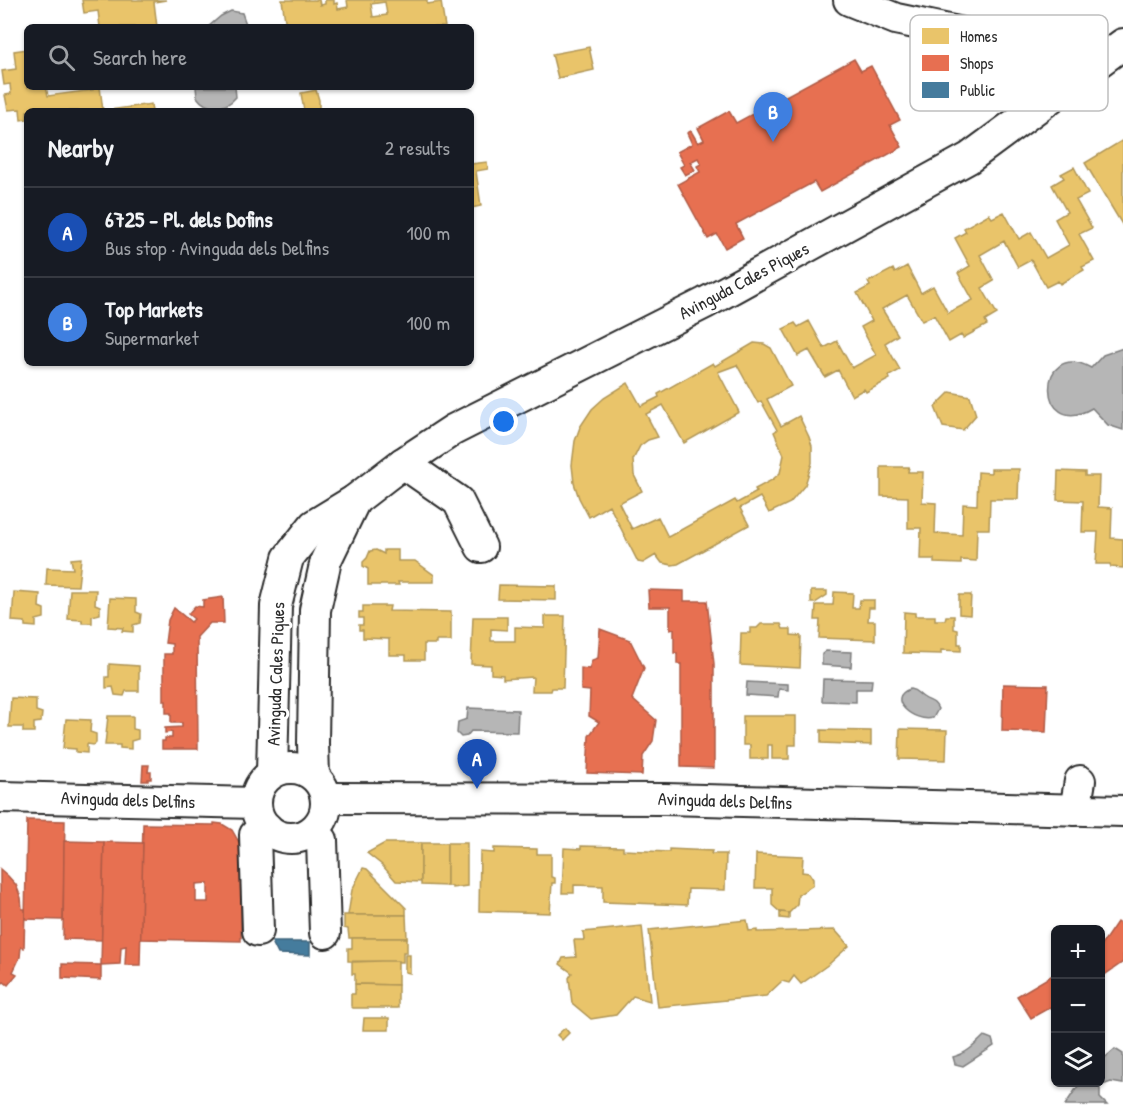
<!DOCTYPE html>
<html lang="en">
<head>
<meta charset="utf-8">
<style>
  body { margin:0; font-family:"Patrick Hand",sans-serif; background:#242831; color:#f1f3f6 }
  .controls { position:absolute; right:18px; bottom:18px; display:grid; overflow:hidden; border-radius:9px; box-shadow:0 2px 4px #0004 }
  .controls button { width:54px; height:54px; display:grid; place-items:center; padding:0; border:0; border-bottom:2px solid #363941; background:#171b24; color:#f1f3f6; font:30px sans-serif }
  .you { position:absolute; left:504px; top:422px; width:21px; height:21px; margin:-15px; border:4px solid #fff; border-radius:50%; background:#1a73e8; box-shadow:0 0 0 9px #1a73e833 }
  .badge { display:grid; place-items:center; width:39px; height:39px; border-radius:50%; background:#d93025; color:#fff; font-size:20px; font-weight:700 }
  .pin { position:absolute; translate:-50% -50px; filter:drop-shadow(0 2px 3px #0008) }
  .pin::after { content:''; position:absolute; top:32px; width:21px; height:18px; background:inherit; clip-path:polygon(0 0,100% 0,50% 100%) }
  .list { margin:0; padding:0; list-style:none }
  h2 { display:flex; justify-content:space-between; align-items:center; height:78px; margin:0; padding:0 24px; font-size:26px }
  h2 small { font-size:20px; font-weight:400; color:#9ea1a6 }
  .list li { display:grid; grid-template-columns:39px 1fr auto; gap:18px; align-items:center; box-sizing:border-box; height:90px; padding:0 24px; border-top:2px solid #363941 }
  .list b { display:block; font-size:22px; white-space:nowrap }
  .list p { margin:0; font-size:20px; white-space:nowrap; color:#9ea1a6 }
  .list em { font-size:20px; font-style:normal; color:#9ea1a6 }
  .icon { flex:none; width:33px; height:33px; fill:none; stroke:currentColor; stroke-width:2; stroke-linecap:round; stroke-linejoin:round }
  .map { position:relative; flex:none; width:1123px; height:1105px; overflow:hidden }
  .search { position:absolute; background:#171b24; box-shadow:0 2px 4px #0004; left:24px; top:24px; width:450px; height:66px; display:flex; align-items:center; gap:15px; box-sizing:border-box; padding:0 21px; border-radius:9px; color:#9ea1a6; font-size:22px }
  .panel { position:absolute; background:#171b24; box-shadow:0 2px 4px #0004; left:24px; top:108px; width:450px; height:258px; border-radius:9px }
  .map>svg:first-child { display:block }
  .water { fill:#b6b6b6; stroke:#7e7e7e; stroke-width:1.5 }
  .homes { fill:#e9c46a; stroke:#b09657; stroke-width:1.5; fill-rule:evenodd }
  .shops { fill:#e76f51; stroke:#af5b46; stroke-width:1.5; fill-rule:evenodd }
  .public { fill:#457b9d; stroke:#3d637b; stroke-width:1.5 }
  .lines { fill:none; stroke-linecap:round; stroke-linejoin:round }
  .minor-casing { stroke:#2b2b2b; stroke-width:34 }
  .minor { stroke:#fff; stroke-width:30 }
  .labels { text-anchor:middle; stroke-width:6; stroke-linejoin:round; paint-order:stroke }
  .street-label { font-size:18px; fill:#2b2b2b; stroke:#fff }
  .key { fill:#fff; stroke:#bfbfbf; stroke-width:1.5 }
  .key-label { font-size:16px; fill:#2b2b2b }
</style>
</head>
<body>
<div class="map">
<svg width="1123" height="1105" viewBox="0 0 1123 1105">
  <rect width="100%" height="100%" fill="#fff"/>
  <filter id="ink" filterUnits="userSpaceOnUse"><feTurbulence type="fractalNoise" baseFrequency=".0167" numOctaves="2"/><feDisplacementMap in="SourceGraphic" scale="12" xChannelSelector="R" yChannelSelector="G"/><feConvolveMatrix kernelMatrix="1 2 1 2 8 2 1 2 1" color-interpolation-filters="sRGB"/></filter>
  <g filter="url(#ink)">
    <g class="water">
      <polygon points="231,11 242,13 247,27 208,27 221,16"/>
      <path d="M196,87H235L236,97C225,110 207,111 197,97Z"/>
      <path d="M1123,348V430L1108,425L1092,408C1036,441 1035,337 1091,368L1103,355Z"/>
      <polygon points="826,651 852,652 851,667 822,665 822,654"/>
      <polygon points="823,679 872,680 871,689 856,689 856,702 822,701"/>
      <polygon points="747,682 788,684 788,690 779,689 778,697 746,695"/>
      <path d="M910,689C917,690 917,693 923,697C930,702 934,700 938,709L933,718C914,723 884,698 910,689Z"/>
      <polygon points="468,708 518,710 517,732 471,731 467,736 461,737 457,733 458,722 467,719"/>
      <path d="M984,1036L992,1039L994,1046L963,1066L955,1064L953,1057C966,1054 975,1045 984,1036Z"/>
      <polygon points="1115,1049 1123,1054 1123,1084 1111,1082 1103,1085 1100,1083 1101,1061"/>
      <polygon points="1088,1083 1092,1083 1100,1089 1100,1098 1107,1105 1065,1105 1078,1086"/>
    </g>
    <g class="homes">
      <polygon points="82,0 166,0 154,2 157,27 100,27 98,11 84,13"/>
      <path d="M282,0H319L320,5L325,4V0H334V4L337,3L338,9L348,7L347,0H427V4L441,2L445,27H286ZM385,2L387,15L373,17L371,4Z"/>
      <polygon points="589,47 594,70 558,78 552,54"/>
      <polygon points="27,49 27,87 46,87 48,96 93,90 92,87 100,87 103,111 151,104 152,111 27,111 27,119 21,120 20,109 8,110 5,95 11,94 10,84 4,85 2,71 16,69 14,51"/>
      <polygon points="316,90 319,100 319,109 304,111 301,93"/>
      <polygon points="1123,140 1123,226 1085,163"/>
      <polygon points="487,162 488,169 476,171 481,206 471,208 471,164"/>
      <polygon points="1074,167 1088,194 1076,200 1092,228 1079,234 1094,261 1082,267 1084,270 1060,284 1058,281 1046,287 1031,260 1018,267 1004,241 980,255 994,281 982,288 997,314 985,321 987,325 963,338 961,335 949,342 934,315 922,321 907,295 882,309 898,335 885,343 900,370 889,376 890,379 866,392 864,389 852,396 838,370 825,377 809,350 798,356 783,329 795,323 798,327 809,321 824,348 837,341 852,368 876,355 861,327 872,321 857,293 870,286 868,282 893,269 895,273 907,266 921,293 933,286 948,313 973,300 958,273 970,266 955,238 966,232 964,228 989,214 992,218 1004,212 1019,239 1031,232 1046,258 1069,245 1055,219 1067,212 1052,185 1064,178 1061,174"/>
      <path d="M754,343L764,344L771,348L791,386L767,399L781,426L799,416L809,437L812,446V463L805,485L790,503L769,513L760,497L740,508L749,525L678,564L672,565L662,563L656,555L643,563L638,562L609,505L589,517L579,498L574,483L572,465L575,441L580,427L592,409L604,398L628,383L641,406L659,397L658,394L713,363L715,366ZM737,365L758,403L761,401L777,430L774,432L784,455L780,473L772,480L755,489L757,492L737,503L735,500L668,537L658,517L632,529L619,503L642,491L634,475L633,460L640,446L648,440L658,437L646,414L663,405L684,443L739,412L718,372Z"/>
      <polygon points="950,392 970,396 976,415 963,430 943,427 935,407"/>
      <polygon points="881,467 909,467 908,472 923,472 922,502 936,503 935,533 962,535 963,504 977,505 978,472 991,473 991,469 1019,469 1018,499 990,499 989,529 977,529 976,561 961,560 961,564 934,563 934,559 920,559 921,528 908,528 908,497 881,496"/>
      <polygon points="1058,471 1085,472 1085,476 1099,476 1098,507 1112,508 1111,538 1123,539 1123,568 1111,567 1110,564 1096,564 1098,532 1082,532 1083,501 1057,500"/>
      <polygon points="376,550 384,554 384,550 398,550 398,561 415,561 434,575 434,582 398,582 399,585 368,585 368,569 363,566 363,562 367,558 370,551"/>
      <polygon points="81,558 78,586 46,585 47,568 73,569 71,559"/>
      <polygon points="499,585 556,586 556,600 498,599"/>
      <polygon points="70,590 96,590 95,604 100,606 100,614 92,616 92,623 82,623 82,620 68,619"/>
      <polygon points="811,591 827,591 827,595 815,603 811,603"/>
      <polygon points="14,592 40,594 39,607 44,609 44,618 36,620 36,627 25,626 25,622 12,621"/>
      <polygon points="834,592 853,593 852,608 859,608 860,600 874,600 874,608 869,608 868,621 875,621 875,640 819,638 820,620 815,620 816,605 833,605"/>
      <polygon points="959,595 971,595 970,615 959,614"/>
      <polygon points="110,598 136,599 136,612 141,614 140,623 133,625 133,632 122,631 123,628 108,627"/>
      <polygon points="363,606 390,606 389,611 451,612 451,641 436,641 436,644 424,644 424,660 406,660 406,655 389,655 389,639 363,638 363,630 359,630 359,625 363,625 363,618 359,618 359,612 363,612"/>
      <polygon points="904,612 915,613 915,616 935,616 935,620 945,620 946,616 954,616 954,629 958,630 958,644 961,644 961,651 941,650 941,654 903,653"/>
      <polygon points="545,616 565,616 563,688 552,688 551,691 532,691 533,677 503,679 503,675 491,674 491,665 471,664 473,617 507,617 507,630 491,629 491,641 515,641 515,627 545,628"/>
      <polygon points="761,624 781,624 783,629 791,629 791,635 801,636 800,668 740,665 741,633 750,633 750,628 757,628"/>
      <polygon points="109,664 139,666 139,691 126,691 124,696 115,695 113,687 106,688 106,677 109,677"/>
      <polygon points="11,698 36,699 36,711 42,713 41,722 34,723 34,732 23,732 23,727 9,727"/>
      <polygon points="108,716 133,716 133,729 138,730 138,739 131,741 131,749 120,748 120,745 105,745"/>
      <polygon points="743,716 796,716 796,745 789,745 789,759 772,759 772,745 768,745 768,759 750,759 750,745 743,745"/>
      <polygon points="66,719 91,720 90,732 96,734 96,743 94,745 87,744 87,753 76,752 76,749 63,748"/>
      <polygon points="900,729 947,730 946,760 899,759"/>
      <polygon points="821,730 871,731 871,745 821,743"/>
      <polygon points="385,843 421,843 421,882 396,881 382,865 367,853"/>
      <polygon points="421,843 447,843 447,886 421,885"/>
      <polygon points="447,843 467,843 467,886 452,888 452,886 447,886"/>
      <polygon points="581,846 623,847 623,850 669,852 669,849 712,851 711,854 726,854 725,890 688,889 687,905 603,902 603,886 574,885 574,893 562,893 564,848 581,849"/>
      <polygon points="494,848 537,849 537,854 551,854 551,877 555,878 555,883 552,883 550,913 479,911 480,852 494,853"/>
      <polygon points="756,854 803,856 802,872 809,873 813,879 813,885 798,895 797,905 789,913 780,912 772,905 772,888 755,888"/>
      <polygon points="363,868 367,869 406,908 406,915 348,915 352,890"/>
      <polygon points="780,912 789,913 789,919 780,918"/>
      <polygon points="344,915 406,915 407,938 349,938 348,929 344,928"/>
      <polygon points="747,920 749,931 757,930 757,932 835,930 849,946 829,964 801,984 794,976 789,983 782,981 766,996 658,1007 649,930"/>
      <polygon points="642,926 650,1001 633,996 616,1015 591,1019 572,1003 569,978 572,973 560,964 563,958 576,957 574,940 584,940 583,932"/>
      <polygon points="352,938 407,938 407,952 403,952 403,962 348,961 348,948 352,948"/>
      <polygon points="405,955 410,955 410,973 405,972"/>
      <polygon points="381,961 398,961 398,985 355,984 355,974 352,974 352,962"/>
      <polygon points="355,984 398,985 398,1008 353,1008 351,1006 351,994 355,994"/>
      <polygon points="364,1018 389,1018 389,1030 363,1030"/>
      <polygon points="565,1028 569,1033 562,1040 557,1035"/>
    </g>
    <g class="shops">
      <polygon points="854,59 861,71 871,66 900,120 890,125 902,147 820,192 814,182 736,224 743,238 725,248 717,234 708,239 678,184 700,172 697,166 701,164 698,158 690,162 695,170 685,175 680,167 684,165 677,152 692,144 687,133 691,131 698,143 704,140 698,128 729,111 736,123"/>
      <polygon points="648,590 684,591 684,601 707,601 714,664 714,768 681,767 681,664 677,664 677,653 674,653 674,629 670,630 670,607 649,607"/>
      <polygon points="223,597 224,623 210,623 197,637 198,749 162,749 162,741 165,741 165,738 172,738 172,732 165,733 165,728 182,727 182,723 171,723 171,713 166,713 166,701 164,701 164,654 172,654 172,644 165,643 168,620 174,608 191,622 194,619 188,614 195,606 203,607 203,600"/>
      <polygon points="600,629 630,640 644,668 632,699 656,720 653,741 643,756 642,775 587,773 589,736 599,722 589,716 590,691 581,690 581,668 589,669 592,660 598,658"/>
      <polygon points="1003,684 1048,685 1046,732 1002,731"/>
      <polygon points="143,765 149,765 148,772 151,772 151,779 148,779 148,781 142,781"/>
      <polygon points="27,820 65,821 63,920 25,919"/>
      <path d="M214,823L222,824L232,830L241,846V941L140,939L143,824L214,825ZM208,883V902H196V884Z"/>
      <polygon points="64,841 104,842 102,940 63,939"/>
      <polygon points="104,842 143,843 140,965 125,965 126,946 121,947 120,964 101,965"/>
      <polygon points="0,869 8,876 16,885 21,898 22,909 25,909 24,948 21,947 20,957 13,972 17,974 8,985 4,982 0,985"/>
      <polygon points="1117,922 1123,926 1123,962 1100,978 1100,947"/>
      <polygon points="62,964 101,965 101,980 62,978"/>
      <polygon points="1056,973 1056,1004 1031,1018 1017,996"/>
    </g>
    <polygon class="public" points="272,942 310,942 310,955 278,954"/>
    <g class="lines">
      <defs>
        <g id="minor">
          <polyline points="849,0 896,19 1048,51 1086,70"/>
          <polyline points="403,463 458,501 481,547"/>
          <circle cx="291" cy="803" r="35"/>
          <polyline points="272,773 276,606 288,558 314,525 355,500 403,463 453,430 705,303 969,158 1123,44"/>
          <polyline points="314,776 313,743 315,610 326,560 355,500"/>
          <polyline points="0,797 256,803"/>
          <polyline points="327,798 665,799 1123,811"/>
          <polyline points="1075,810 1080,781"/>
          <polyline points="313,831 322,840 325,933"/>
          <polyline points="258,931 255,835 267,828"/>
        </g>
      </defs>
      <use href="#minor" class="minor-casing"/>
      <use href="#minor" class="minor"/>
    </g>
  </g>
  <g class="labels">
    <g class="street-label">
      <text transform="translate(744 281) rotate(-28)" y="6">Avinguda Cales Piques</text>
      <text transform="translate(276 674) rotate(-88)" y="6">Avinguda Cales Piques</text>
      <text transform="translate(128 800) rotate(2)" y="6">Avinguda dels Delfins</text>
      <text transform="translate(725 801) rotate(2)" y="6">Avinguda dels Delfins</text>
    </g>
  </g>
  <rect x="910" y="15" width="198" height="96" rx="9" class="key"/>
  <rect x="922" y="28" width="27" height="16" fill="#e9c46a"/>
  <rect x="922" y="55" width="27" height="16" fill="#e76f51"/>
  <rect x="922" y="82" width="27" height="16" fill="#457b9d"/>
  <g class="key-label">
    <text x="960" y="42">Homes</text>
    <text x="960" y="69">Shops</text>
    <text x="960" y="96">Public</text>
  </g>
</svg>
<div class="controls">
<button>+</button>
<button>−</button>
<button><svg class="icon" aria-label="layers" viewBox="0 0 24 24"><path d="M12 4l9 5-9 5-9-5zM3 14l9 5 9-5"/></svg></button>
</div>
<div class="you"></div>
<div class="pin badge" style="left:477px;top:789px;background:#1a4fb4">A</div>
<div class="pin badge" style="left:773px;top:142px;background:#3f7fe0">B</div>
<div class="search"><svg class="icon" aria-label="search" viewBox="0 0 24 24"><circle cx="10" cy="10" r="6"/><path d="M15 15l6 6"/></svg>Search here</div>
<section class="panel">
<h2>Nearby<small>2 results</small></h2>
<ul class="list">
<li><span class="badge" style="background:#1a4fb4">A</span><div><b>6725 - Pl. dels Dofins</b><p>Bus stop · Avinguda dels Delfins</p></div><em>100 m</em></li>
<li><span class="badge" style="background:#3f7fe0">B</span><div><b>Top Markets</b><p>Supermarket</p></div><em>100 m</em></li>
</ul>
</section>
</div>
</body>
</html>
